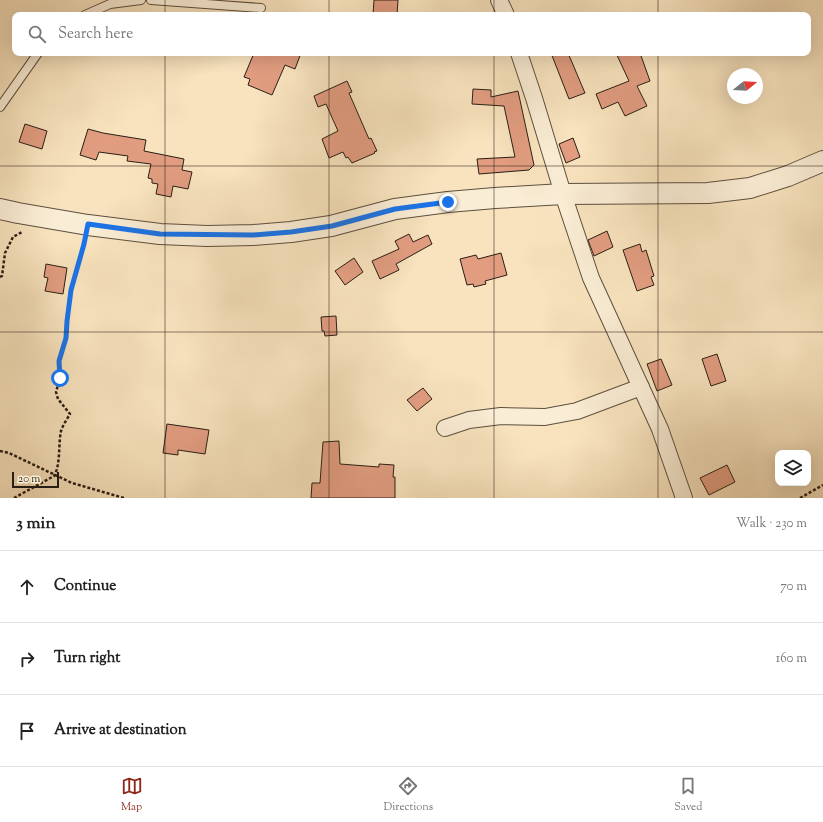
<!DOCTYPE html>
<html lang="en">
<head>
<meta charset="utf-8">
<style>
  body { margin:0; font-family:"Sorts Mill Goudy",serif; background:#f6f6f6; color:#222 }
  .controls { position:absolute; right:12px; bottom:12px; display:grid; overflow:hidden; border-radius:8px; box-shadow:0 4px 16px #0002 }
  .controls button { width:36px; height:36px; display:grid; place-items:center; padding:0; border:0; border-bottom:1px solid #e0e0e0; background:#fff; color:#222; font:20px sans-serif }
  .compass { position:absolute; left:727px; top:68px; width:36px; height:36px; border-radius:50%; background:#fff; box-shadow:0 4px 16px #0002; rotate:72deg }
  .scale { position:absolute; left:12px; bottom:10px; width:47px; box-sizing:border-box; padding-left:4px; border:2px solid #291e15; border-top:0; font-size:11px; line-height:14px; white-space:nowrap; color:#291e15; -webkit-text-stroke:3px #faedd5; paint-order:stroke }
  .stop { position:absolute; width:12px; height:12px; margin:-9px; border:3px solid #1a73e8; border-radius:50%; background:#fff }
  .stop.end { background:#1a73e8; border-color:#fff; box-shadow:0 1px 4px #0008 }
  .list { margin:0; padding:0; list-style:none }
  h2 { display:flex; justify-content:space-between; align-items:center; height:52px; margin:0; padding:0 16px; font-size:17px }
  h2 small { font-size:13px; font-weight:400; color:#767676 }
  .list li { display:grid; grid-template-columns:26px 1fr auto; gap:12px; align-items:center; box-sizing:border-box; height:72px; padding:0 16px; border-top:1px solid #e0e0e0 }
  .list b { display:block; font-size:15px; white-space:nowrap }
  .list em { font-size:13px; font-style:normal; color:#767676 }
  .icon { flex:none; width:22px; height:22px; fill:none; stroke:currentColor; stroke-width:2; stroke-linecap:round; stroke-linejoin:round }
  .map { position:relative; flex:none; width:823px; height:498px; overflow:hidden }
  .search { position:absolute; background:#fff; box-shadow:0 4px 16px #0002; left:12px; right:12px; top:12px; height:44px; display:flex; align-items:center; gap:10px; box-sizing:border-box; padding:0 14px; border-radius:8px; color:#767676; font-size:15px }
  .sheet { height:268px; background:#fff }
  nav { display:flex; justify-content:space-around; align-items:center; box-sizing:border-box; height:56px; border-top:1px solid #e0e0e0; background:#fff; font-size:11px; color:#767676 }
  nav a { display:grid; justify-items:center; gap:2px }
  nav .on { color:#8f2418 }
  .map>svg:first-child { display:block }
  .building { fill:#e29d81; stroke:#291e15 }
  .lines { fill:none; stroke-linecap:round; stroke-linejoin:round }
  .service-casing { stroke:#5d4f3f; stroke-width:10 }
  .minor-casing { stroke:#5d4f3f; stroke-width:18 }
  .tertiary-casing { stroke:#5d4f3f; stroke-width:22 }
  .path { stroke:#291e15; stroke-width:2.5; stroke-dasharray:3 2; stroke-linecap:butt }
  .service { stroke:#faedd5; stroke-width:8 }
  .minor { stroke:#faedd5; stroke-width:16 }
  .tertiary { stroke:#faedd5; stroke-width:20 }
  .route { stroke:#1a73e8; stroke-width:5 }
  .grid { fill:none; stroke:#291e15; stroke-width:1; stroke-opacity:0.55 }
</style>
</head>
<body>
<div class="map">
<svg width="823" height="498" viewBox="0 0 823 498">
  <rect width="100%" height="100%" fill="#f8e3be"/>
  <filter id="stains"><feTurbulence type="fractalNoise" baseFrequency=".005" numOctaves="4"/><feColorMatrix values="0 0 0 0 .2 0 0 0 0 .09 0 0 0 0 .02 0 0 0 .5 -.17"/></filter>
  <radialGradient id="worn" r=".72"><stop offset=".6" stop-color="#630" stop-opacity="0"/><stop offset="1" stop-color="#630" stop-opacity=".3"/></radialGradient>
  <g class="building">
    <polygon points="374,0 398,0 397,15 373,15"/>
    <polygon points="254,53 301,53 295,69 285,65 272,95 248,85 250,79 244,77"/>
    <polygon points="551,53 568,53 585,93 569,99"/>
    <polygon points="616,53 640,53 650,81 637,86 647,106 625,116 618,102 602,109 596,94 629,81"/>
    <polygon points="347,81 352,92 349,93 369,139 371,138 377,151 374,152 375,153 352,163 348,157 346,158 343,152 329,158 322,139 338,131 326,104 318,107 314,96"/>
    <polygon points="473,89 491,90 491,97 518,91 534,165 529,170 479,174 477,159 515,157 504,106 472,104"/>
    <polygon points="25,124 47,131 42,149 19,142"/>
    <polygon points="88,129 103,133 146,140 144,151 184,159 182,170 192,172 188,189 173,186 171,197 156,194 158,184 152,183 152,179 148,178 151,164 127,161 128,156 99,152 96,160 80,155"/>
    <polygon points="573,138 580,157 566,163 559,144"/>
    <polygon points="607,231 613,247 594,256 588,240"/>
    <polygon points="409,234 413,242 428,235 432,244 396,264 399,270 380,279 372,261 399,249 395,241"/>
    <polygon points="640,244 642,252 646,250 654,276 651,277 654,285 637,291 623,250"/>
    <polygon points="501,253 507,275 485,281 486,284 474,287 473,284 467,285 460,259 476,255 478,259"/>
    <polygon points="354,258 363,272 345,285 335,271"/>
    <polygon points="46,264 67,268 63,294 45,291 48,278 44,277"/>
    <polygon points="336,316 337,335 325,336 324,331 322,331 321,317"/>
    <polygon points="717,354 726,381 711,386 702,359"/>
    <polygon points="661,359 672,385 657,391 647,364"/>
    <polygon points="423,388 432,399 417,411 407,400"/>
    <polygon points="167,424 209,430 205,454 178,450 178,455 163,453"/>
    <polygon points="339,441 340,464 379,467 379,464 394,465 393,477 395,477 395,498 311,498 312,483 320,483 323,442"/>
    <polygon points="727,465 735,482 709,495 700,478"/>
  </g>
  <g class="lines">
    <defs>
      <g id="service">
        <polyline points="151,0 261,8"/>
        <polyline points="85,15 110,4 141,0"/>
        <polyline points="0,107 38,53"/>
      </g>
      <g id="minor">
        <polyline points="499,0 506,15"/>
        <polyline points="519,53 534,98 563,194 591,278 660,429 684,498"/>
        <polyline points="445,428 469,420 501,416 545,417 577,411 641,387"/>
      </g>
      <polyline id="tertiary" points="0,209 18,213 88,225 160,234 207,236 253,235 291,232 331,226 395,209 448,202 495,198 563,194 708,193 750,188 788,176 823,161"/>
    </defs>
    <use href="#service" class="service-casing"/>
    <use href="#minor" class="minor-casing"/>
    <use href="#tertiary" class="tertiary-casing"/>
    <g class="path">
      <polyline points="0,277 2,276 5,253 13,237 22,232"/>
      <polyline points="0,451 9,453 72,483 124,498"/>
      <path d="M14,498L54,476C61,464 58,445 61,431C63,425 67,419 70,414L58,399L56,392L60,378L59,361L66,338L67,321L71,290L85,241"/>
      <polyline points="800,498 823,485"/>
    </g>
    <use href="#service" class="service"/>
    <use href="#minor" class="minor"/>
    <use href="#tertiary" class="tertiary"/>
  </g>
  <g class="lines">
    <polyline class="route" points="60,378 59,361 66,338 67,321 71,290 84,244 88,224 160,234 253,235 291,232 332,226 395,209 448,202"/>
  </g>
  <path class="grid" d="M165,0V15M329,0V15M494,0V15M658,0V15M165,53V498M329,53V498M494,53V498M658,53V498M0,166H823M0,332H823"/>
  <rect width="100%" height="100%" filter="url(#stains)"/>
  <rect width="100%" height="100%" fill="url(#worn)"/>
</svg>
<div class="controls">
<button><svg class="icon" aria-label="layers" viewBox="0 0 24 24"><path d="M12 4l9 5-9 5-9-5zM3 14l9 5 9-5"/></svg></button>
</div>
<svg class="compass" viewBox="-18 -18 36 36"><path d="M0-13l5 13h-10z" fill="#e53935"/><path d="M0 13l5-13h-10z" fill="#767676"/></svg>
<div class="scale">20 m</div>
<div class="stop" style="left:60px;top:378px"></div>
<div class="stop end" style="left:448px;top:202px"></div>
<div class="search"><svg class="icon" aria-label="search" viewBox="0 0 24 24"><circle cx="10" cy="10" r="6"/><path d="M15 15l6 6"/></svg>Search here</div>
</div>
<section class="sheet">
<h2>3 min<small>Walk · 230 m</small></h2>
<ul class="list">
<li><svg class="icon" aria-label="ahead" viewBox="0 0 24 24"><path d="M12 20V5M6 11l6-6 6 6"/></svg><div><b>Continue</b></div><em>70 m</em></li>
<li><svg class="icon" aria-label="right" viewBox="0 0 24 24"><path d="M7 20v-9h11M14 6l5 5-5 5"/></svg><div><b>Turn right</b></div><em>160 m</em></li>
<li><svg class="icon" aria-label="arrive" viewBox="0 0 24 24"><path d="M6 21V4h12l-3 4 3 4H6"/></svg><div><b>Arrive at destination</b></div></li>
</ul>
</section>
<nav>
<a class="on"><svg class="icon" aria-label="map" viewBox="0 0 24 24"><path d="M3 6l6-2 6 2 6-2v14l-6 2-6-2-6 2zM9 4v14M15 6v14"/></svg>Map</a>
<a><svg class="icon" aria-label="directions" viewBox="0 0 24 24"><path d="M12 3l9 9-9 9-9-9zM9 14v-3h6M13 9l2 2-2 2"/></svg>Directions</a>
<a><svg class="icon" aria-label="saved" viewBox="0 0 24 24"><path d="M7 4h10v16l-5-4-5 4z"/></svg>Saved</a>
</nav>
</body>
</html>
